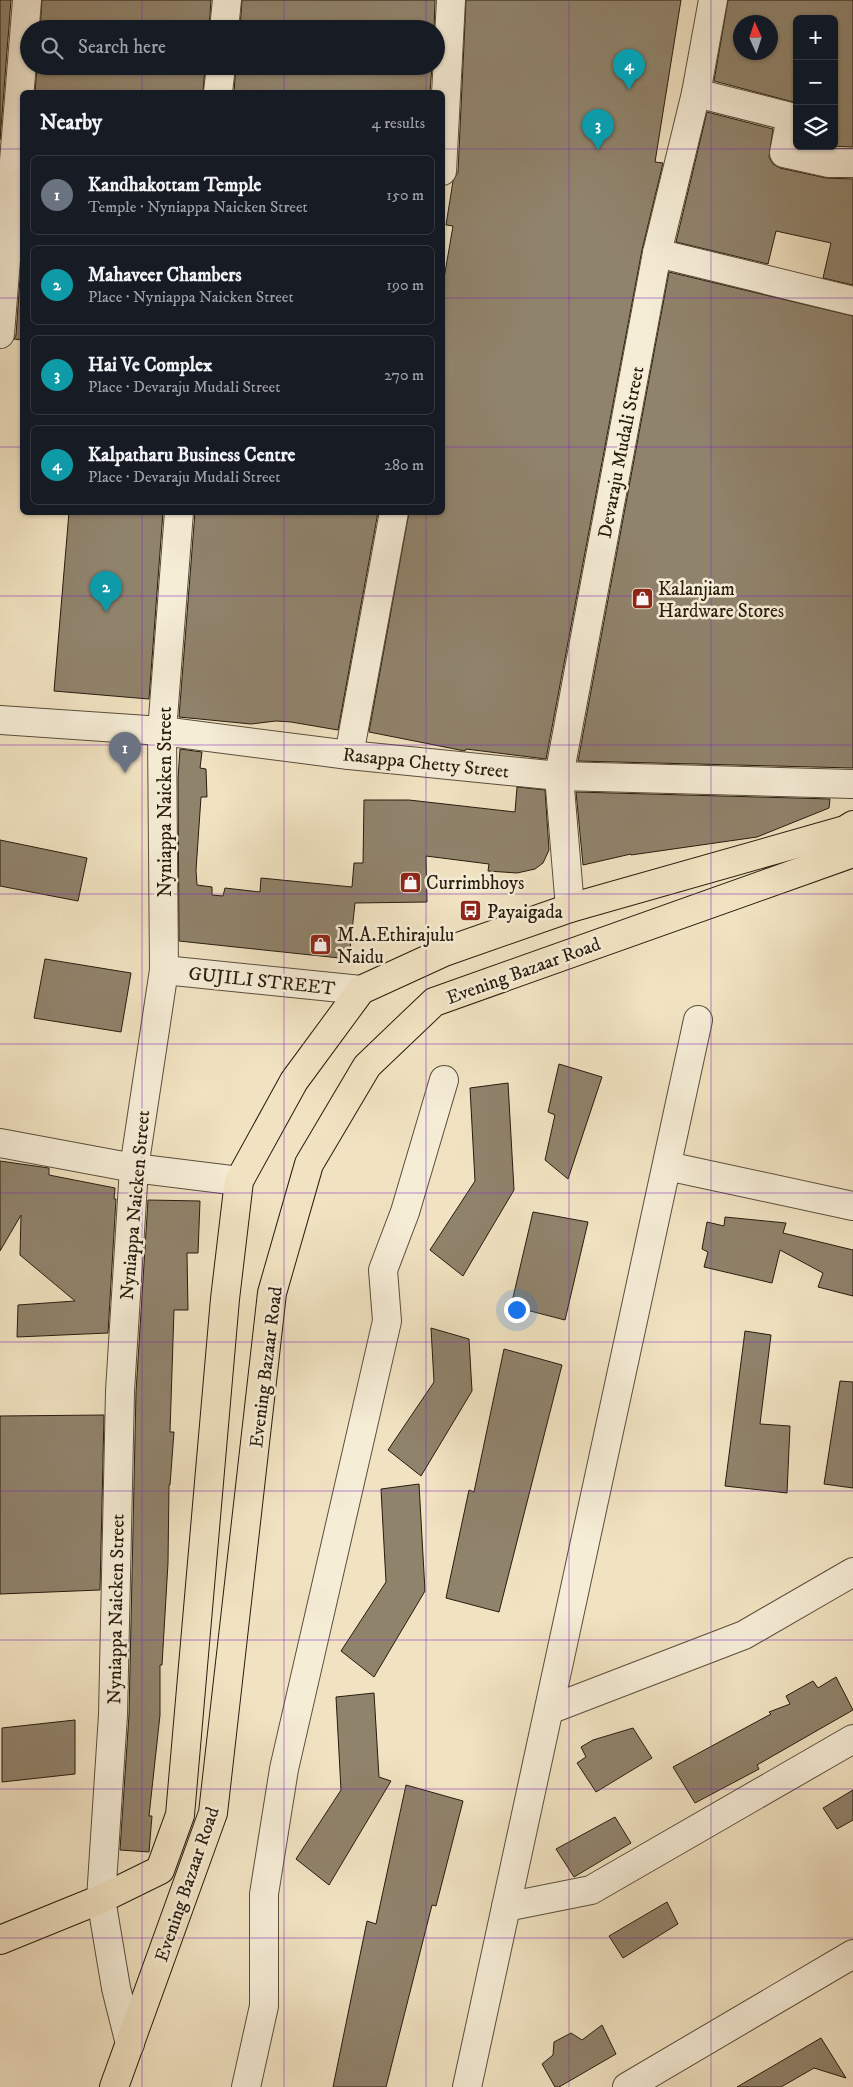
<!DOCTYPE html>
<html lang="en">
<head>
<meta charset="utf-8">
<style>
  body { margin:0; font-family:"IM FELL DW Pica",serif; background:#242831; color:#f1f3f6 }
  .controls { position:absolute; right:15px; top:15px; display:grid; overflow:hidden; border-radius:8px; box-shadow:0 1px 4px #0004 }
  .controls button { width:45px; height:45px; display:grid; place-items:center; padding:0; border:0; border-bottom:1px solid #363941; background:#171b24; color:#f1f3f6; font:25px sans-serif }
  .compass { position:absolute; left:733px; top:15px; width:45px; height:45px; border-radius:50%; background:#171b24; box-shadow:0 1px 4px #0004; rotate:357deg }
  .you { position:absolute; left:516px; top:1309px; width:18px; height:18px; margin:-12px; border:4px solid #fff; border-radius:50%; background:#1a73e8; box-shadow:0 0 0 8px #1a73e833 }
  .badge { display:grid; place-items:center; width:32px; height:32px; border-radius:50%; background:#c59692; color:#fff; font-size:16px; font-weight:700 }
  .pin { position:absolute; translate:-50% -41px; filter:drop-shadow(0 1px 2px #0008) }
  .pin::after { content:''; position:absolute; top:26px; width:18px; height:15px; background:inherit; clip-path:polygon(0 0,100% 0,50% 100%) }
  .list { margin:0; padding:0; list-style:none }
  h2 { display:flex; justify-content:space-between; align-items:center; height:65px; margin:0; padding:0 20px; font-size:21px }
  h2 small { font-size:16px; font-weight:400; color:#9ea1a6 }
  .list li { display:grid; grid-template-columns:32px 1fr auto; gap:15px; align-items:center; box-sizing:border-box; height:80px; margin:0 10px 10px; padding:0 10px; border:1px solid #363941; border-radius:8px }
  .list b { display:block; font-size:19px; white-space:nowrap }
  .list p { margin:0; font-size:16px; white-space:nowrap; color:#9ea1a6 }
  .list em { font-size:16px; font-style:normal; color:#9ea1a6 }
  .icon { flex:none; width:28px; height:28px; fill:none; stroke:currentColor; stroke-width:2; stroke-linecap:round; stroke-linejoin:round }
  .map { position:relative; flex:none; width:853px; height:2087px; overflow:hidden }
  .search { position:absolute; background:#171b24; box-shadow:0 1px 4px #0004; left:20px; top:20px; width:425px; height:55px; display:flex; align-items:center; gap:12px; box-sizing:border-box; padding:0 18px; border-radius:28px; color:#9ea1a6; font-size:19px }
  .panel { position:absolute; background:#171b24; box-shadow:0 1px 4px #0004; left:20px; top:90px; width:425px; height:425px; border-radius:8px }
  .map>svg:first-child { display:block }
  .building { fill:#90836c; stroke:#271c0e; fill-rule:evenodd }
  .lines { fill:none; stroke-linecap:round; stroke-linejoin:round }
  .minor-casing { stroke:#5a4e3b; stroke-width:30 }
  .major-casing { stroke:#271c0e; stroke-width:30 }
  .minor { stroke:#f6edd7; stroke-width:28 }
  .major { stroke:#f1e3c2; stroke-width:28 }
  .grid { fill:none; stroke:#7b2cbf; stroke-width:1; stroke-opacity:0.55 }
  .labels { text-anchor:middle; stroke-width:5; stroke-linejoin:round; paint-order:stroke }
  .street-label { font-size:19px; fill:#271c0e; stroke:#f6edd7 }
  .poi-label { font-size:19px; fill:#271c0e; stroke:#f6edd7; text-anchor:start }
</style>
</head>
<body>
<div class="map">
<svg width="853" height="2087" viewBox="0 0 853 2087">
  <rect width="100%" height="100%" fill="#f1e3c2"/>
  <filter id="stains"><feTurbulence type="fractalNoise" baseFrequency=".004" numOctaves="4"/><feColorMatrix values="0 0 0 0 .2 0 0 0 0 .09 0 0 0 0 .02 0 0 0 .5 -.17"/></filter>
  <radialGradient id="worn" r=".72"><stop offset=".6" stop-color="#630" stop-opacity="0"/><stop offset="1" stop-color="#630" stop-opacity=".3"/></radialGradient>
  <g class="building">
    <polygon points="0,0 11,0 0,140"/>
    <polygon points="42,0 211,0 209,29 40,29"/>
    <polygon points="242,0 435,0 434,29 240,29"/>
    <polygon points="466,0 681,0 655,162 663,163 642,250 546,759 466,749 465,751 369,732 409,512 442,512 442,290 453,226 446,225 453,181 458,172"/>
    <path d="M728,0H853V147L826,146H834V19H797V103L714,81ZM740,22H770V52H740Z"/>
    <polygon points="37,66 205,66 203,92 35,92"/>
    <polygon points="236,66 432,66 430,92 234,92"/>
    <polygon points="707,112 773,129 769,157 773,164 780,168 826,178 853,179 853,285 823,278 831,243 776,231 768,264 676,242"/>
    <polygon points="22,250 22,340 14,339 16,335"/>
    <polygon points="669,272 853,316 853,768 578,761"/>
    <polygon points="69,512 163,512 149,699 54,691"/>
    <polygon points="195,512 378,512 338,730 291,722 276,721 251,724 179,717"/>
    <polygon points="180,749 202,752 200,768 206,769 207,797 201,797 196,870 197,885 212,887 212,895 223,896 225,888 260,892 261,878 352,887 354,863 363,863 364,800 409,800 515,812 517,787 545,790 549,850 543,863 535,869 517,873 488,871 489,864 426,856 427,902 355,903 349,959 179,941 178,779"/>
    <polygon points="576,792 830,799 829,808 757,837 631,855 631,854 583,865"/>
    <polygon points="0,840 87,858 78,901 0,886"/>
    <polygon points="45,959 131,973 121,1032 34,1018"/>
    <polygon points="559,1064 602,1077 568,1179 545,1160 555,1115 548,1112"/>
    <polygon points="508,1083 514,1190 463,1276 430,1250 475,1181 470,1088"/>
    <polygon points="0,1161 49,1168 49,1175 115,1188 114,1199 116,1199 108,1333 17,1337 18,1305 75,1301 20,1255 21,1215 0,1251"/>
    <polygon points="148,1200 200,1201 198,1253 187,1253 188,1310 174,1310 170,1432 174,1432 170,1485 169,1485 168,1563 162,1665 160,1665 160,1715 149,1816 152,1816 149,1852 120,1850 129,1715 136,1392"/>
    <polygon points="533,1212 588,1222 565,1320 511,1306"/>
    <polygon points="725,1217 786,1223 783,1233 853,1250 853,1296 818,1287 823,1273 780,1250 772,1283 704,1267 708,1252 702,1249 707,1222 724,1226"/>
    <polygon points="431,1328 469,1339 472,1391 421,1476 388,1450 434,1382"/>
    <polygon points="745,1331 771,1335 760,1424 790,1426 787,1493 725,1486"/>
    <polygon points="504,1349 562,1365 499,1612 446,1598 469,1490 474,1492"/>
    <polygon points="840,1381 853,1382 853,1488 824,1484"/>
    <polygon points="104,1415 100,1590 0,1594 0,1416"/>
    <polygon points="419,1484 425,1591 374,1677 341,1651 386,1582 381,1489"/>
    <polygon points="836,1677 853,1710 757,1765 759,1769 695,1803 673,1767 771,1714 769,1712 790,1704 786,1696 813,1681 818,1688"/>
    <polygon points="374,1693 379,1777 391,1781 329,1885 296,1859 341,1790 336,1697"/>
    <polygon points="75,1720 75,1774 2,1782 2,1728"/>
    <polygon points="633,1728 652,1758 596,1792 577,1763 586,1757 581,1747 593,1740"/>
    <polygon points="406,1785 463,1801 436,1906 432,1905 386,2087 333,2087 367,1921 376,1924"/>
    <polygon points="853,1790 853,1820 837,1829 823,1808"/>
    <polygon points="615,1817 631,1843 574,1877 556,1849"/>
    <polygon points="667,1902 678,1924 623,1958 609,1936"/>
    <polygon points="602,2025 616,2054 559,2087 555,2087 542,2064 553,2055 554,2042 571,2033 582,2040"/>
    <polygon points="821,2038 846,2078 814,2068 781,2087 737,2087"/>
  </g>
  <g class="lines">
    <defs>
      <g id="minor">
        <polyline points="224,29 227,0"/>
        <polyline points="218,92 221,66"/>
        <polyline points="696,93 791,117 784,153 829,163 853,163"/>
        <polyline points="442,171 451,0"/>
        <polyline points="657,253 853,301"/>
        <polyline points="0,334 27,0"/>
        <polyline points="0,720 162,731 349,755 559,776 853,784"/>
        <polyline points="349,755 394,512"/>
        <polyline points="570,908 559,776 657,253 696,93 713,0"/>
        <polyline points="164,970 361,990"/>
        <polyline points="0,1143 134,1168 239,1181"/>
        <polyline points="667,1166 853,1206"/>
        <polyline points="549,1710 744,1635 853,1572"/>
        <polyline points="506,1907 591,1890 853,1739"/>
        <polyline points="130,2044 116,1988 101,1899 113,1715 120,1391 134,1168 164,970 162,731 179,512"/>
        <polyline points="246,2087 264,2006 264,1894 284,1769 387,1321 383,1270 405,1212 444,1080"/>
        <polyline points="467,2087 698,1020"/>
        <polyline points="627,2087 853,1954"/>
      </g>
      <g id="major">
        <polyline points="0,1940 101,1899 160,1870 180,1815 225,1299 239,1181 294,1081 361,990 444,952 570,908 845,830 853,825"/>
        <polyline points="114,2087 213,1813 272,1293 309,1164 367,1066 434,1002 853,853"/>
      </g>
    </defs>
    <use href="#minor" class="minor-casing"/>
    <use href="#major" class="major-casing"/>
    <use href="#minor" class="minor"/>
    <use href="#major" class="major"/>
  </g>
  <path class="grid" d="M142,0V29M284,0V29M426,0V29M569,0V2087M711,0V2087M142,66V92M284,66V92M426,66V92M0,149H22M442,149H853M0,298H22M442,298H853M0,447H22M442,447H853M142,512V2087M284,512V2087M426,512V2087M0,596H853M0,745H853M0,894H853M0,1044H853M0,1193H853M0,1342H853M0,1491H853M0,1640H853M0,1789H853M0,1938H853"/>
  <defs>
    <symbol id="shop-square" viewBox="-11 -11 22 22"><rect x="-9" y="-9" width="18" height="18" rx="4" fill="#8f2418" stroke="#f6edd7"/><path d="M-5-2.5h2.3a2.7 3.5 0 0 1 5.4 0H5L5.5 6h-11ZM-1.5-2.5h3a1.5 2.3 0 0 0-3 0Z" fill="#fff"/></symbol>
    <symbol id="bus-square" viewBox="-11 -11 22 22"><rect x="-9" y="-9" width="18" height="18" rx="4" fill="#8f2418" stroke="#f6edd7"/><path d="M-5-6H5V4H4V6H2V4H-2V6H-4V4H-5ZM-3.5-4V0h7V-4ZM-3.5 1.2v1.5H-2V1.2ZM2 1.2v1.5H3.5V1.2Z" fill="#fff"/></symbol>
  </defs>
  <g fill-rule="evenodd">
    <use href="#shop-square" x="630" y="586" width="25" height="25"/>
    <use href="#shop-square" x="398" y="870" width="25" height="25"/>
    <use href="#bus-square" x="458" y="898" width="25" height="25"/>
    <use href="#shop-square" x="308" y="932" width="25" height="25"/>
  </g>
  <g class="labels">
    <g class="street-label">
      <text transform="translate(620 452) rotate(-79)" y="7">Devaraju Mudali Street</text>
      <text transform="translate(426 762) rotate(6)" y="7">Rasappa Chetty Street</text>
      <text transform="translate(164 802) rotate(-90)" y="7">Nyniappa Naicken Street</text>
      <text transform="translate(523 970) rotate(-20)" y="7">Evening Bazaar Road</text>
      <text transform="translate(262 980) rotate(6)" y="7">GUJILI STREET</text>
      <text transform="translate(134 1205) rotate(-85)" y="7">Nyniappa Naicken Street</text>
      <text transform="translate(265 1367) rotate(-83)" y="7">Evening Bazaar Road</text>
      <text transform="translate(115 1609) rotate(-89)" y="7">Nyniappa Naicken Street</text>
      <text transform="translate(186 1884) rotate(-71)" y="7">Evening Bazaar Road</text>
    </g>
    <g class="poi-label">
      <text x="658" y="595">Kalanjiam<tspan x="658" dy="22">Hardware Stores</tspan></text>
      <text x="426" y="889">Currimbhoys</text>
      <text x="487" y="918">Payaigada</text>
      <text x="337" y="941">M.A.Ethirajulu<tspan x="337" dy="22">Naidu</tspan></text>
    </g>
  </g>
  <rect width="100%" height="100%" filter="url(#stains)"/>
  <rect width="100%" height="100%" fill="url(#worn)"/>
</svg>
<div class="controls">
<button>+</button>
<button>−</button>
<button><svg class="icon" aria-label="layers" viewBox="0 0 24 24"><path d="M12 4l9 5-9 5-9-5zM3 14l9 5 9-5"/></svg></button>
</div>
<svg class="compass" viewBox="-18 -18 36 36"><path d="M0-13l5 13h-10z" fill="#e53935"/><path d="M0 13l5-13h-10z" fill="#9ea1a6"/></svg>
<div class="you"></div>
<div class="pin badge" style="left:125px;top:773px;background:#6b7280">1</div>
<div class="pin badge" style="left:106px;top:612px;background:#0f9aa8">2</div>
<div class="pin badge" style="left:598px;top:150px;background:#0f9aa8">3</div>
<div class="pin badge" style="left:629px;top:90px;background:#0f9aa8">4</div>
<div class="search"><svg class="icon" aria-label="search" viewBox="0 0 24 24"><circle cx="10" cy="10" r="6"/><path d="M15 15l6 6"/></svg>Search here</div>
<section class="panel">
<h2>Nearby<small>4 results</small></h2>
<ul class="list">
<li><span class="badge" style="background:#6b7280">1</span><div><b>Kandhakottam Temple</b><p>Temple · Nyniappa Naicken Street</p></div><em>150 m</em></li>
<li><span class="badge" style="background:#0f9aa8">2</span><div><b>Mahaveer Chambers</b><p>Place · Nyniappa Naicken Street</p></div><em>190 m</em></li>
<li><span class="badge" style="background:#0f9aa8">3</span><div><b>Hai Ve Complex</b><p>Place · Devaraju Mudali Street</p></div><em>270 m</em></li>
<li><span class="badge" style="background:#0f9aa8">4</span><div><b>Kalpatharu Business Centre</b><p>Place · Devaraju Mudali Street</p></div><em>280 m</em></li>
</ul>
</section>
</div>
</body>
</html>
